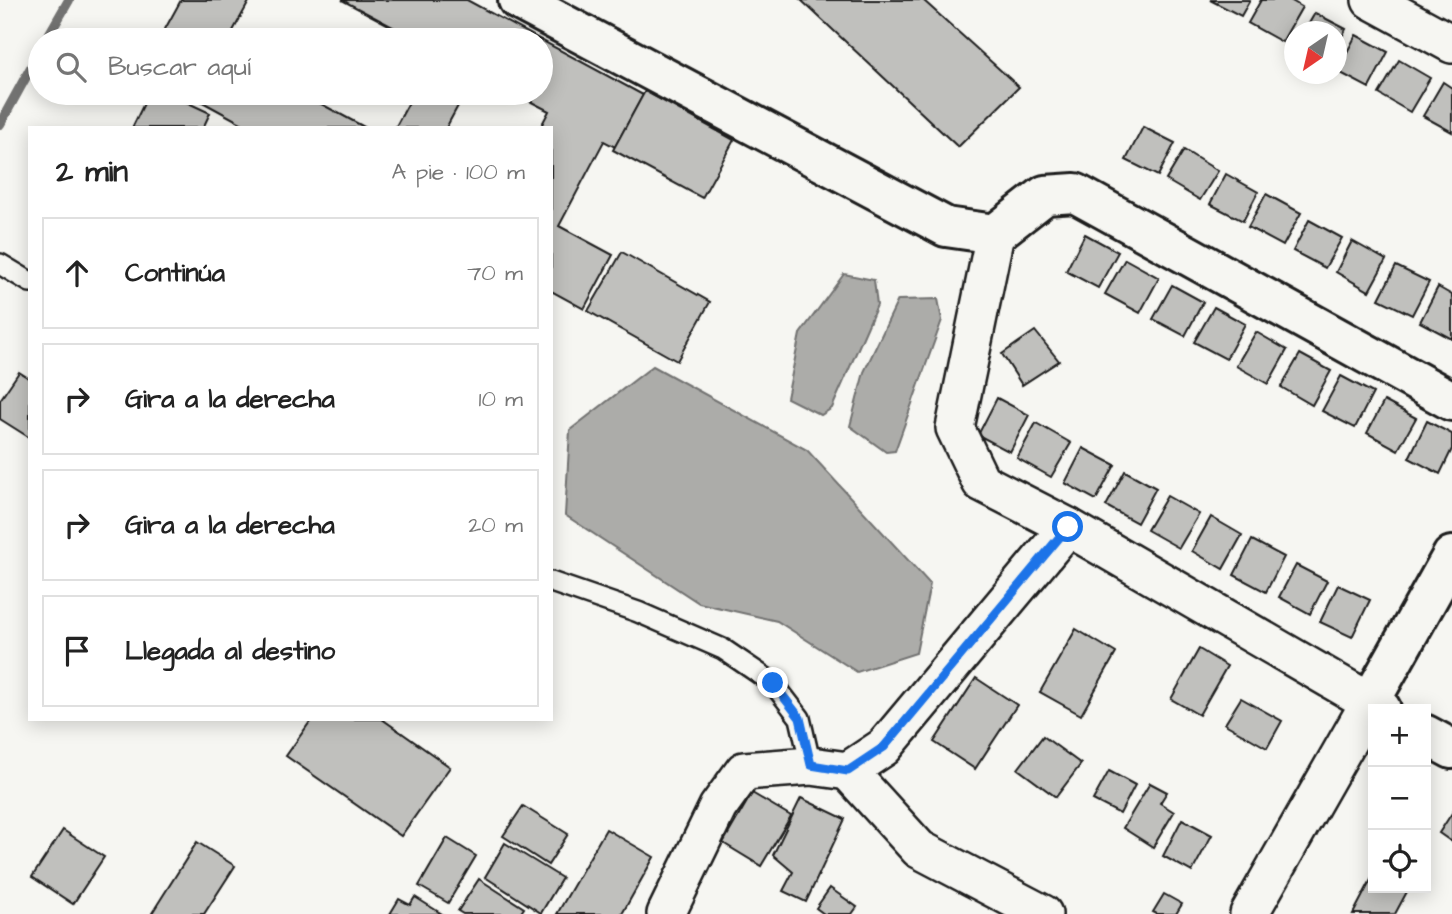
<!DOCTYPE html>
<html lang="es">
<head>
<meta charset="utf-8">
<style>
  body { margin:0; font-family:"Architects Daughter",sans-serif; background:#f2f2f2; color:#222 }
  .controls { position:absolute; right:21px; bottom:21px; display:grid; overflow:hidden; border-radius:0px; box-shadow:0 4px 18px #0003 }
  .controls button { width:63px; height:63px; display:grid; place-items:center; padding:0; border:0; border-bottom:2px solid #e0e0e0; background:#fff; color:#222; font:35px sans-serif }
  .compass { position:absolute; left:1284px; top:21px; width:63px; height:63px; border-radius:50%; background:#fff; box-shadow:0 4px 18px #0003; rotate:214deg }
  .stop { position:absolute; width:21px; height:21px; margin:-16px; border:5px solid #1a73e8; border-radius:50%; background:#fff }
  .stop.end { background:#1a73e8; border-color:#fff; box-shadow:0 2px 7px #0008 }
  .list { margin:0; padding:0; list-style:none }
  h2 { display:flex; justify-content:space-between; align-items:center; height:91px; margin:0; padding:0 28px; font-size:30px }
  h2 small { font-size:23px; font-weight:400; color:#767676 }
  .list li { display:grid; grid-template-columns:46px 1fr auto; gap:21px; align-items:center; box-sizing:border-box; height:112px; margin:0 14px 14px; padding:0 14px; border:2px solid #e0e0e0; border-radius:0px }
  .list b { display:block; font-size:26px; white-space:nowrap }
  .list em { font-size:23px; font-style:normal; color:#767676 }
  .icon { flex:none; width:38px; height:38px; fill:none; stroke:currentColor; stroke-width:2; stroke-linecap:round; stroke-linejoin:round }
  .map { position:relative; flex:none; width:1452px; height:914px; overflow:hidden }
  .search { position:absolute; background:#fff; box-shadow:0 4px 18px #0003; left:28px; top:28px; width:525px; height:77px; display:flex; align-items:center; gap:18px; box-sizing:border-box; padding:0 24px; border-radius:38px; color:#767676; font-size:26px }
  .panel { position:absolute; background:#fff; box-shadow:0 4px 18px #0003; left:28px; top:126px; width:525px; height:595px; border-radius:0px }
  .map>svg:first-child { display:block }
  .water { fill:#acaca9; stroke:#727271; stroke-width:2 }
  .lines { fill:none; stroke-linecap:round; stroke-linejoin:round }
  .stream { stroke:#727271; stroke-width:10 }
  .building { fill:#c0c0bd; stroke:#1c1c1c; stroke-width:2 }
  .lane-casing { stroke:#1c1c1c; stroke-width:24 }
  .street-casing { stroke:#1c1c1c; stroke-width:42 }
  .secondary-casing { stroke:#1c1c1c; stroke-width:44 }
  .lane { stroke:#f6f6f2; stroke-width:19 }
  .street { stroke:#f6f6f2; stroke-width:37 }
  .secondary { stroke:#f6f6f2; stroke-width:38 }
  .route { stroke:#1a73e8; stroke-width:9 }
</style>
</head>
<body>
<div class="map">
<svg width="1452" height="914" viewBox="0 0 1452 914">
  <rect width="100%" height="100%" fill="#f6f6f2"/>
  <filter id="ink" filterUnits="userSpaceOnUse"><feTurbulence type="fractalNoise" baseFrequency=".0143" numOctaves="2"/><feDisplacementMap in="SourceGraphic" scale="14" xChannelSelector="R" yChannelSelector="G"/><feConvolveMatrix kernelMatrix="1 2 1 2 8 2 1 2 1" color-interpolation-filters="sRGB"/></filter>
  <g filter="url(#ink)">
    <g class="water">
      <polygon points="844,274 874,280 877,305 832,408 821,415 787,398 800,334"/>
      <polygon points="938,299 942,320 895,451 886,452 850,426 864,372 898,300"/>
      <polygon points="653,366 807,450 930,584 916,653 857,672 777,621 699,603 565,515 570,430"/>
    </g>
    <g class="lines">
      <g class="stream">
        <polyline points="46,40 69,0"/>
        <polyline points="0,124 40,51"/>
      </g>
    </g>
    <g class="building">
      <polygon points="181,0 250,0 228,40 159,40"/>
      <polygon points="342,0 467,0 643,95 615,147 604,141 559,226 613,255 584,309 551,291 551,128 540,128 549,111 514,93 541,93 541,40 417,40"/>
      <polygon points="801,0 923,0 1019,87 958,147"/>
      <polygon points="1210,0 1250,0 1241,16"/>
      <polygon points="1261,0 1290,0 1302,7 1282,42 1248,23"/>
      <polygon points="1315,13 1346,29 1336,48 1336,32 1304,32"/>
      <polygon points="1356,35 1388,52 1369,88 1337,71"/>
      <polygon points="1399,60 1430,78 1410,112 1379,94"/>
      <polygon points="1443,82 1452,88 1452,132 1423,116"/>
      <polygon points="645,91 734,140 702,198 613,150"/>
      <polygon points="149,93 167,93 210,113 203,128 132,128"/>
      <polygon points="186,93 301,93 366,128 250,128"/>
      <polygon points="414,93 465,93 446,128 395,128"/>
      <polygon points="1143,127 1175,143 1158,176 1126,160"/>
      <polygon points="1184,150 1218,171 1200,200 1166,180"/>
      <polygon points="1226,174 1258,192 1243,221 1210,204"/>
      <polygon points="1266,194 1301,213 1283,246 1248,227"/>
      <polygon points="1309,220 1342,238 1325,268 1293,251"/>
      <polygon points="1085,234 1118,252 1098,288 1066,271"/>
      <polygon points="1352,241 1386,260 1369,291 1336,272"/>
      <polygon points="622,252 710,302 677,361 588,311"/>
      <polygon points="1125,259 1159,278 1140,313 1105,294"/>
      <polygon points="1396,266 1429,282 1412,315 1379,299"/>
      <polygon points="1172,285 1203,302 1185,336 1153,319"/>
      <polygon points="1438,287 1452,295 1452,339 1420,322"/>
      <polygon points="1214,307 1245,324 1226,359 1194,342"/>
      <polygon points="1035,331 1059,361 1022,385 1002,354"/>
      <polygon points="1256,332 1287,350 1268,384 1236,366"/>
      <polygon points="1300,354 1331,371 1312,405 1281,387"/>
      <polygon points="19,372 30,379 30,438 0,419 0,400"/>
      <polygon points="1341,376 1373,393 1355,428 1322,411"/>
      <polygon points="997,398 1029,415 1010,452 978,435"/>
      <polygon points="1384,401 1416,418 1398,450 1367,433"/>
      <polygon points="1427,421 1452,434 1452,449 1440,474 1409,458"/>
      <polygon points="1036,423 1071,443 1051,477 1017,458"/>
      <polygon points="1083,448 1115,465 1096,500 1065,483"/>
      <polygon points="1125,471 1156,488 1137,523 1106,506"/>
      <polygon points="1167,496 1199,514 1179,548 1147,530"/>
      <polygon points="1211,517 1242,535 1223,569 1192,551"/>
      <polygon points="1252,540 1284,557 1266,592 1234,575"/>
      <polygon points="1296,565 1327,581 1310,614 1279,597"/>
      <polygon points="1338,585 1370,600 1352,637 1320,622"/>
      <polygon points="1076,629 1116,653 1081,715 1040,692"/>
      <polygon points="1199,649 1227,666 1199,715 1171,699"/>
      <polygon points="976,678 1017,705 975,769 934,742"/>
      <polygon points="1241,698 1282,721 1267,748 1225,724"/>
      <polygon points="312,719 382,719 450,767 401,836 286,756"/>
      <polygon points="1043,736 1081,764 1056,797 1018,769"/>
      <polygon points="1109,771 1135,785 1120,814 1093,800"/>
      <polygon points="1150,783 1167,792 1160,803 1174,812 1153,847 1123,828"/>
      <polygon points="752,793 791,816 761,866 723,843"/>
      <polygon points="801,798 845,819 806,902 783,891 793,872 773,855"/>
      <polygon points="523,806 568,834 548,865 503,836"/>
      <polygon points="1452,813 1452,842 1439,833"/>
      <polygon points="1182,819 1212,835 1192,872 1163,856"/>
      <polygon points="606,829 654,857 622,914 557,914"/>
      <polygon points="63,830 104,857 73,904 32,877"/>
      <polygon points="447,838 476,856 448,903 419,886"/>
      <polygon points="197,842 235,866 204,914 154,914 152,913"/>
      <polygon points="505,843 562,878 541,913 485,877"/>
      <polygon points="1373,876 1373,888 1409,888 1395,914 1353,914"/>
      <polygon points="479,879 524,908 520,914 463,914 458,911"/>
      <polygon points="830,888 857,907 852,914 824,914 816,908"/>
      <polygon points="1164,894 1182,904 1176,914 1157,914 1153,912"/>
      <polygon points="415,897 442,914 390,914 399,899 410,905"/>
    </g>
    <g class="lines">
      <defs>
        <g id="lane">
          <polyline points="0,264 30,282"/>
          <polyline points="551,582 638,612 723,649 773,683 800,718 811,766"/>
        </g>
        <g id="street">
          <polyline points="1371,0 1452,44"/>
          <polyline points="1068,527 1370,702 1249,914"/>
          <polyline points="848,771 919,849 1043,914"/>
          <polyline points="666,914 718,807 744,771 811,766 848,771 884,747 1068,527 981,482 955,428 995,234"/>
        </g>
        <g id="secondary">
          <polyline points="518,0 946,227 995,234 1045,195 1075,193 1452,401"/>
          <polyline points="1381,709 1370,702 1452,556"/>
          <polyline points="1426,735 1452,749"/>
        </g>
      </defs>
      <use href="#lane" class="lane-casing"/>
      <use href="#street" class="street-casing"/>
      <use href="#secondary" class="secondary-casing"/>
      <use href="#lane" class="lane"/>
      <use href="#street" class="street"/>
      <use href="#secondary" class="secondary"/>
    </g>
  </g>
  <g class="lines" filter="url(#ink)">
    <polyline class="route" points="773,683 800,718 811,765 848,771 884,747 1068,527"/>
  </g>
</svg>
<div class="controls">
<button>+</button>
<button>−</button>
<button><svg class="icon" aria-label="locate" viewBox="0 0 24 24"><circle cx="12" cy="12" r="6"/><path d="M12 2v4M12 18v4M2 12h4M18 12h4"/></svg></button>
</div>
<svg class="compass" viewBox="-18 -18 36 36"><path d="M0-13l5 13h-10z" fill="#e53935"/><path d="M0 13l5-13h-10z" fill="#767676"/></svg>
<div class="stop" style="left:1068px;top:527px"></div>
<div class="stop end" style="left:773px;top:683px"></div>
<div class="search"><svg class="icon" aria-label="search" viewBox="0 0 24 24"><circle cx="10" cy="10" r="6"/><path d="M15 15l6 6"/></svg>Buscar aquí</div>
<section class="panel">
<h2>2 min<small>A pie · 100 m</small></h2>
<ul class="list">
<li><svg class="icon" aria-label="ahead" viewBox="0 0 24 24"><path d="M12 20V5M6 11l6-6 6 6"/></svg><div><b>Continúa</b></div><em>70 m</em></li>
<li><svg class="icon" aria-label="right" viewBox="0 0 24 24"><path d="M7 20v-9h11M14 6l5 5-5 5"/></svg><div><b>Gira a la derecha</b></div><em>10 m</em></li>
<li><svg class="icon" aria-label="right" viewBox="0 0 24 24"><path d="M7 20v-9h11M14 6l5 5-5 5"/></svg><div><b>Gira a la derecha</b></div><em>20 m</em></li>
<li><svg class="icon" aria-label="arrive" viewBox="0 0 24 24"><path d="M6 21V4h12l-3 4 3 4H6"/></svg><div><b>Llegada al destino</b></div></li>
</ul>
</section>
</div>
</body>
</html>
